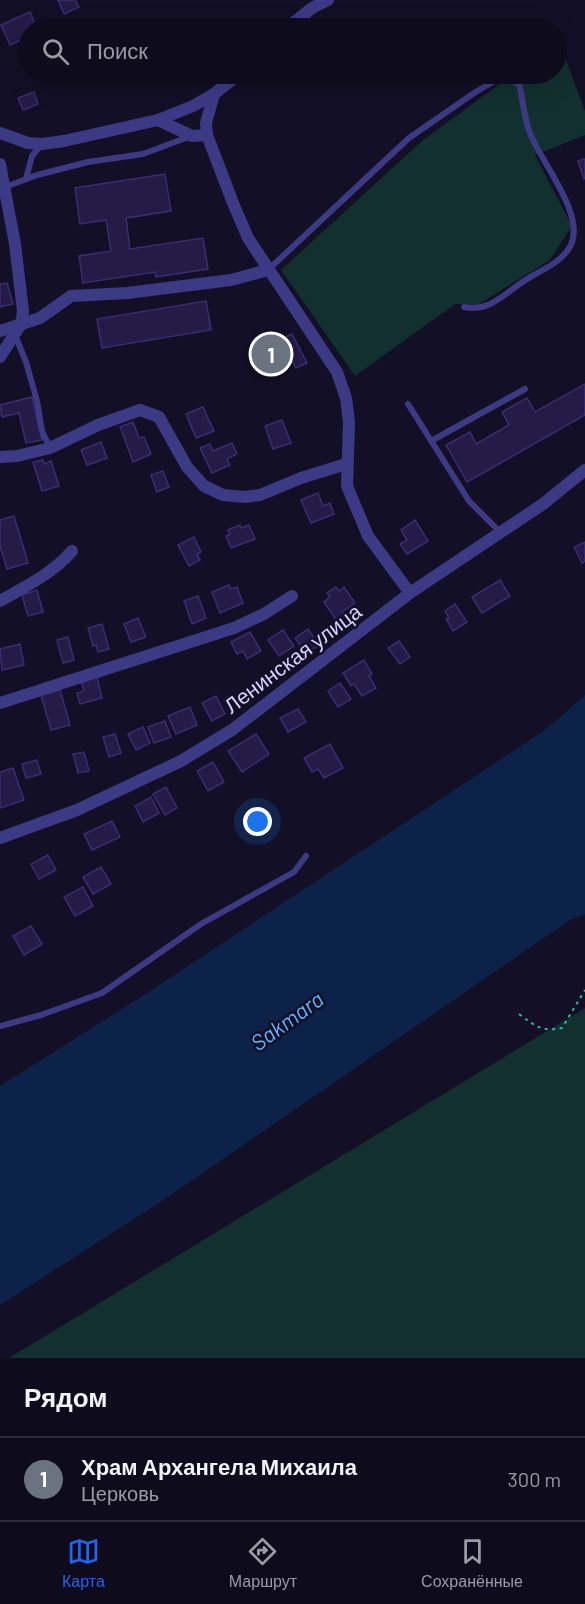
<!DOCTYPE html>
<html lang="ru">
<head>
<meta charset="utf-8">
<style>
  body { margin:0; font-family:Barlow,sans-serif; background:#171425; color:#f1f3f6 }
  .you { position:absolute; left:258px; top:822px; width:21px; height:21px; margin:-15px; border:4px solid #fff; border-radius:50%; background:#1a73e8; box-shadow:0 0 0 9px #1a73e833 }
  .badge { display:grid; place-items:center; width:39px; height:39px; border-radius:50%; background:#2563eb; color:#fff; font-size:20px; font-weight:700 }
  .pin { position:absolute; translate:-50% -50%; border:3px solid #fff; box-shadow:0 2px 6px #0006 }
  .list { margin:0; padding:0; list-style:none }
  h2 { display:flex; justify-content:space-between; align-items:center; height:78px; margin:0; padding:0 24px; font-size:26px }
  h2 small { font-size:20px; font-weight:400; color:#9b9ba3 }
  .list li { display:grid; grid-template-columns:39px 1fr auto; gap:18px; align-items:center; box-sizing:border-box; height:84px; padding:0 24px; border-top:2px solid #2e2b3b }
  .list b { display:block; font-size:22px; white-space:nowrap }
  .list p { margin:0; font-size:20px; white-space:nowrap; color:#9b9ba3 }
  .list em { font-size:20px; font-style:normal; color:#9b9ba3 }
  .icon { flex:none; width:33px; height:33px; fill:none; stroke:currentColor; stroke-width:2; stroke-linecap:round; stroke-linejoin:round }
  .map { position:relative; flex:none; width:585px; height:1358px; overflow:hidden }
  .search { position:absolute; background:#0e0b1c; box-shadow:0 6px 24px #0002; left:18px; right:18px; top:18px; height:66px; display:flex; align-items:center; gap:15px; box-sizing:border-box; padding:0 21px; border-radius:33px; color:#9b9ba3; font-size:22px }
  .sheet { height:162px; background:#0e0b1c }
  nav { display:flex; justify-content:space-around; align-items:center; box-sizing:border-box; height:84px; border-top:2px solid #2e2b3b; background:#0e0b1c; font-size:16px; color:#9b9ba3 }
  nav a { display:grid; justify-items:center; gap:3px }
  nav .on { color:#2563eb }
  .map>svg:first-child { display:block }
  .green { fill:#12302f }
  .water { fill:#0c2248 }
  .building { fill:#241b47; stroke:#3b2d73; stroke-width:1.5 }
  .lines { fill:none; stroke-linecap:round; stroke-linejoin:round }
  .path { stroke:#2fb8b0; stroke-width:2; stroke-dasharray:3 4.5; stroke-linecap:butt }
  .service { stroke:#3d3a85; stroke-width:6 }
  .minor { stroke:#3d3a85; stroke-width:12 }
  .labels { text-anchor:middle; stroke-width:5; stroke-linejoin:round; paint-order:stroke }
  .street-label { font-size:21px; fill:#d9d4ff; stroke:#130f26 }
  .water-label { font-size:22px; font-style:italic; fill:#62b6ff; stroke:#130f26 }
</style>
</head>
<body>
<div class="map">
<svg width="585" height="1358" viewBox="0 0 585 1358">
  <rect width="100%" height="100%" fill="#130f26"/>
  <g class="green">
    <polygon points="557,36 585,111 585,135 535,155 572,226 550,260 479,304 455,304 355,376 281,270 423,140 504,81 506,74 556,74"/>
    <polygon points="585,1008 585,1358 9,1358"/>
  </g>
  <polygon class="water" points="585,695 585,914 570,920 162,1201 0,1305 0,1086 141,997 545,730"/>
  <g class="building">
    <polygon points="58,0 75,0 79,7 64,14"/>
    <polygon points="30,12 37,28 28,28 28,37 10,45 1,25"/>
    <polygon points="34,92 38,104 23,110 18,98"/>
    <polygon points="585,159 585,178 584,179 578,161"/>
    <polygon points="165,174 171,211 126,218 130,249 203,238 208,269 156,277 155,272 83,283 79,256 111,251 106,220 80,224 75,188"/>
    <polygon points="7,283 13,304 0,307 0,284"/>
    <polygon points="206,301 211,330 102,348 97,319"/>
    <polygon points="292,334 307,363 296,368 281,339"/>
    <polygon points="585,384 585,415 467,482 446,445 470,432 476,444 509,425 502,412 527,398 535,412"/>
    <polygon points="32,397 42,440 26,443 19,413 2,417 0,405"/>
    <polygon points="203,407 214,431 196,438 186,414"/>
    <polygon points="282,420 291,443 273,449 265,426"/>
    <polygon points="133,422 139,438 144,437 151,454 133,462 120,427"/>
    <polygon points="101,442 107,458 87,465 81,450"/>
    <polygon points="232,443 237,454 227,459 230,465 212,473 200,448 210,444 213,451"/>
    <polygon points="43,460 44,464 51,461 59,486 42,491 33,462"/>
    <polygon points="163,471 169,487 157,492 151,475"/>
    <polygon points="318,493 323,506 330,503 334,514 311,523 301,500"/>
    <polygon points="14,516 28,563 7,569 0,546 0,520"/>
    <polygon points="415,520 428,541 407,554 400,544 407,540 401,530"/>
    <polygon points="240,525 241,528 249,525 255,539 231,548 226,536 230,534 228,530"/>
    <polygon points="194,537 201,552 197,554 200,560 189,566 178,545"/>
    <polygon points="585,542 585,561 582,563 574,547"/>
    <polygon points="500,580 510,596 482,613 472,597"/>
    <polygon points="229,585 231,589 237,587 243,603 220,613 212,592"/>
    <polygon points="336,587 339,591 344,587 355,603 342,612 347,619 339,624 324,602 330,597 327,593"/>
    <polygon points="37,590 43,612 28,616 22,595"/>
    <polygon points="198,596 206,618 192,624 184,601"/>
    <polygon points="455,604 467,622 453,631 446,619 449,618 445,611"/>
    <polygon points="138,618 146,637 131,642 124,624"/>
    <polygon points="102,624 109,649 98,652 96,645 93,646 88,628"/>
    <polygon points="308,629 319,645 306,654 295,638"/>
    <polygon points="283,630 294,646 279,656 268,640"/>
    <polygon points="250,632 261,651 247,659 243,651 237,654 231,642"/>
    <polygon points="68,637 74,660 63,663 57,640"/>
    <polygon points="399,641 410,657 400,664 388,648"/>
    <polygon points="20,644 24,665 2,670 0,649"/>
    <polygon points="364,660 372,674 369,676 376,688 362,696 354,684 351,686 343,673"/>
    <polygon points="97,677 102,698 80,704 77,693 84,691 81,681"/>
    <polygon points="340,683 351,699 338,707 328,691"/>
    <polygon points="60,690 70,725 51,730 41,695"/>
    <polygon points="216,696 225,714 212,721 202,703"/>
    <polygon points="190,707 197,725 176,734 168,716"/>
    <polygon points="298,709 306,722 288,732 280,718"/>
    <polygon points="165,721 171,737 154,743 148,727"/>
    <polygon points="143,727 150,743 136,750 128,734"/>
    <polygon points="115,734 121,753 109,757 103,737"/>
    <polygon points="256,734 269,754 242,772 228,751"/>
    <polygon points="330,744 343,768 324,778 318,769 312,772 304,758"/>
    <polygon points="84,752 89,771 78,773 73,754"/>
    <polygon points="37,760 41,774 26,778 22,764"/>
    <polygon points="213,762 224,782 208,791 197,771"/>
    <polygon points="13,768 24,800 0,808 0,772"/>
    <polygon points="166,787 177,808 165,815 153,794"/>
    <polygon points="151,797 159,813 143,822 135,806"/>
    <polygon points="112,821 120,837 92,850 84,834"/>
    <polygon points="48,855 56,870 39,879 31,864"/>
    <polygon points="101,867 111,884 93,894 83,877"/>
    <polygon points="83,887 93,906 75,916 64,897"/>
    <polygon points="31,926 42,944 24,955 13,936"/>
  </g>
  <g class="lines">
    <path class="path" d="M519,1014C535,1026 541,1032 562,1028L585,990"/>
    <g class="service">
      <polyline points="26,179 32,156 41,145"/>
      <polyline points="5,187 37,175 88,162 143,154 191,136"/>
      <path d="M269,269L409,138L474,93L496,80L508,78L519,84C523,100 524,118 530,133C542,164 585,213 571,245C562,263 539,271 524,281C504,294 490,312 464,307"/>
      <polyline points="15,335 26,362 37,401 42,431 50,448"/>
      <polyline points="408,404 469,501 501,533"/>
      <polyline points="431,441 525,389"/>
      <polyline points="0,1026 41,1015 102,993 201,924 294,872 306,856"/>
    </g>
    <g class="minor">
      <polyline points="287,28 312,8 328,0"/>
      <polyline points="239,74 214,94 206,123 207,135 233,203 248,238 337,372 346,398 349,422 347,486 368,536 410,593"/>
      <polyline points="158,120 192,136 207,135"/>
      <polyline points="0,133 28,143 42,144 64,141 158,120 193,106 214,94"/>
      <polyline points="0,164 15,244 23,311 21,324 0,357"/>
      <polyline points="0,331 40,318 71,296 127,293 231,280 268,270"/>
      <polyline points="0,457 17,456 50,448 98,425 140,410 159,417 187,467 204,486 223,495 245,497 260,495 301,478 346,464"/>
      <path d="M0,601C26,586 52,574 72,551"/>
      <polyline points="0,703 234,628 264,614 292,596"/>
      <polyline points="0,838 77,810 181,761 232,730 410,593 543,504 585,470"/>
    </g>
  </g>
  <g class="labels">
    <g class="street-label">
      <text transform="translate(293 659) rotate(-37)" y="7">Ленинская улица</text>
    </g>
    <g class="water-label">
      <text transform="translate(287 1021) rotate(-36)" y="8">Sakmara</text>
    </g>
  </g>
</svg>
<div class="you"></div>
<div class="pin badge" style="left:271px;top:354px;background:#6b7280">1</div>
<div class="search"><svg class="icon" aria-label="search" viewBox="0 0 24 24"><circle cx="10" cy="10" r="6"/><path d="M15 15l6 6"/></svg>Поиск</div>
</div>
<section class="sheet">
<h2>Рядом<small></small></h2>
<ul class="list">
<li><span class="badge" style="background:#6b7280">1</span><div><b>Храм Архангела Михаила</b><p>Церковь</p></div><em>300 m</em></li>
</ul>
</section>
<nav>
<a class="on"><svg class="icon" aria-label="map" viewBox="0 0 24 24"><path d="M3 6l6-2 6 2 6-2v14l-6 2-6-2-6 2zM9 4v14M15 6v14"/></svg>Карта</a>
<a><svg class="icon" aria-label="directions" viewBox="0 0 24 24"><path d="M12 3l9 9-9 9-9-9zM9 14v-3h6M13 9l2 2-2 2"/></svg>Маршрут</a>
<a><svg class="icon" aria-label="saved" viewBox="0 0 24 24"><path d="M7 4h10v16l-5-4-5 4z"/></svg>Сохранённые</a>
</nav>
</body>
</html>
